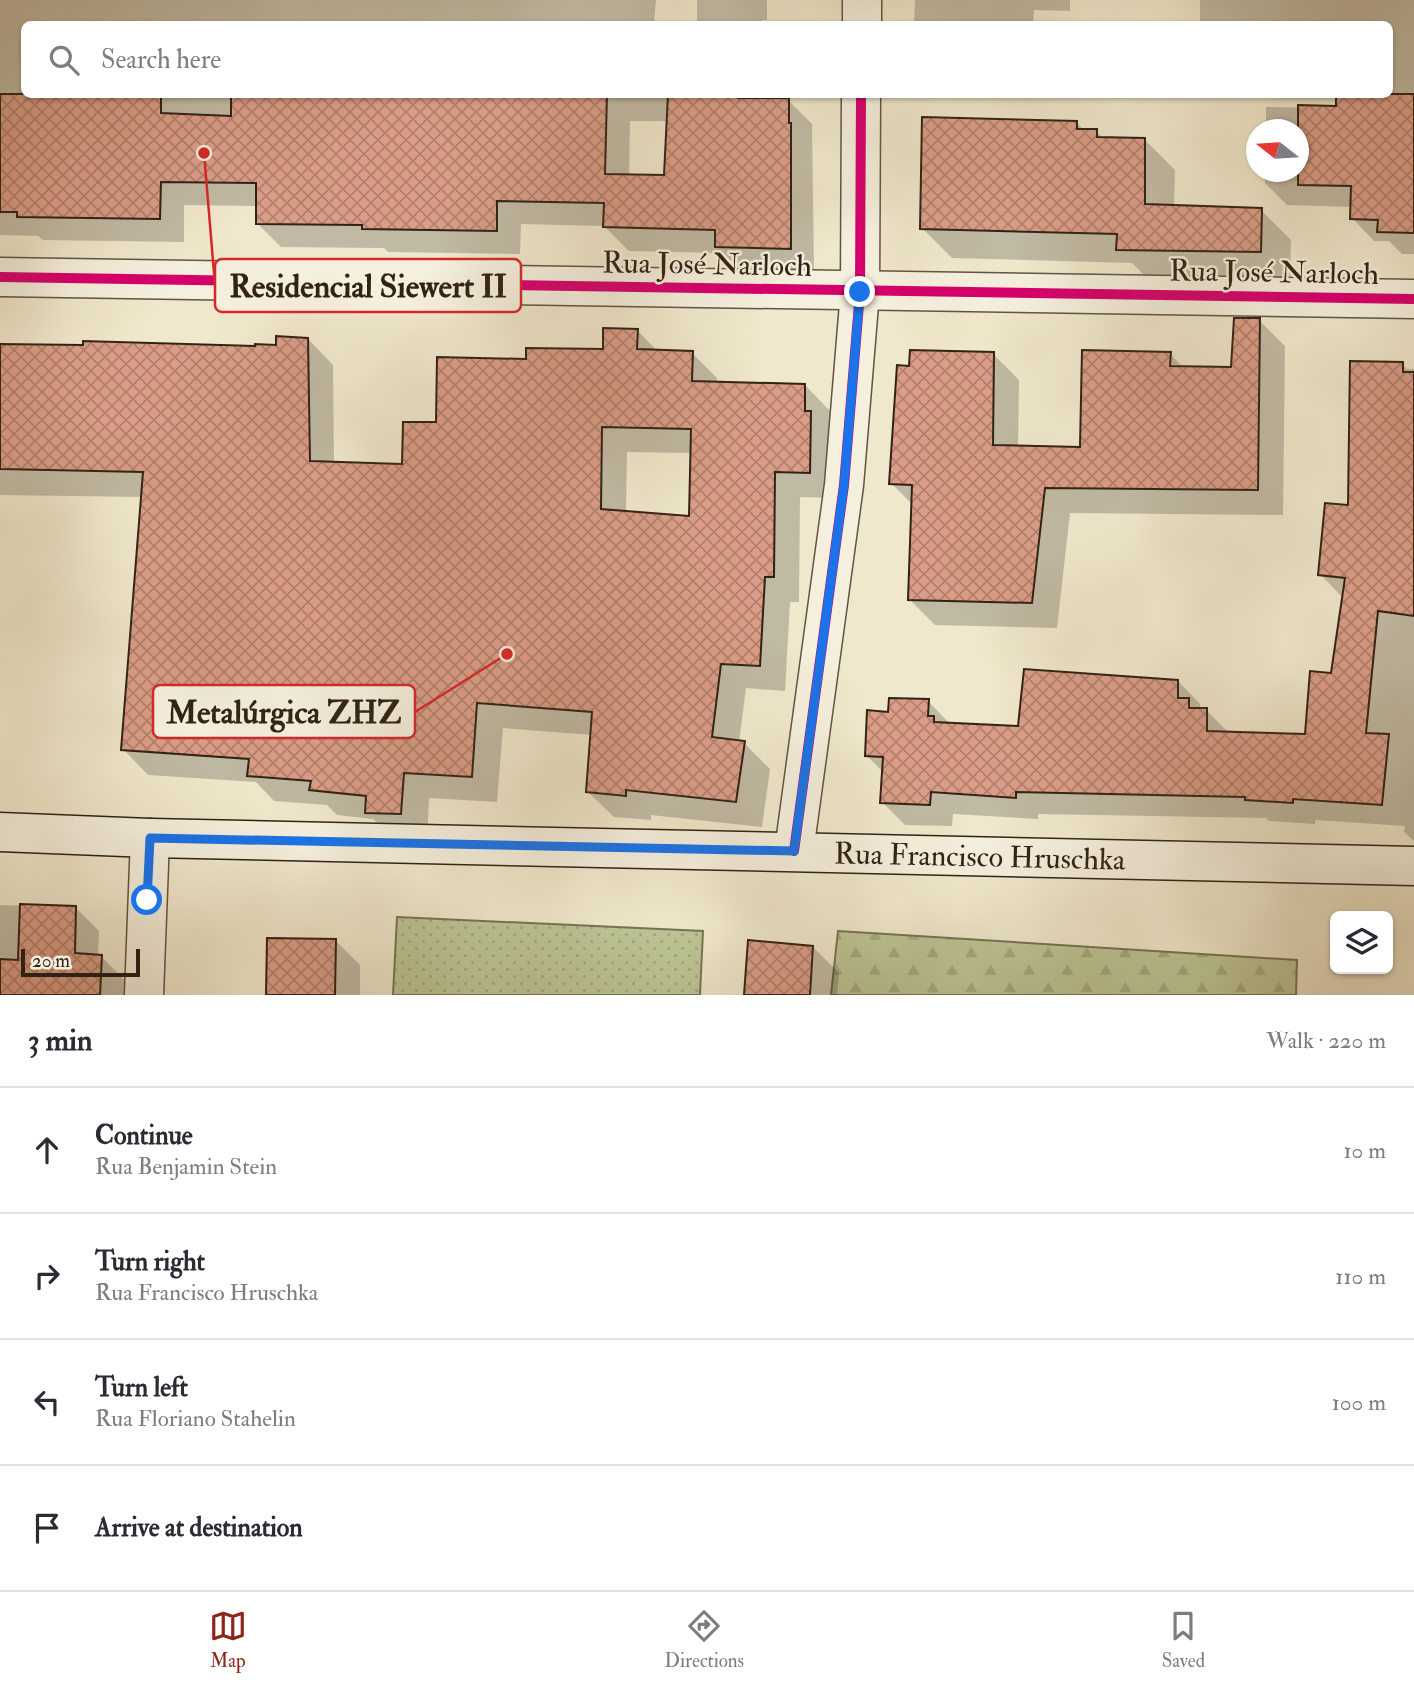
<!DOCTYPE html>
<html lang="en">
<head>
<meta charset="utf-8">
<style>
  body { margin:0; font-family:"IM FELL Double Pica",serif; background:#f2f2f3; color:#2b2b33 }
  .controls { position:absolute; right:21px; bottom:21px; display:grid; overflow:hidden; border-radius:10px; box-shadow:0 2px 5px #0004 }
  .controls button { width:63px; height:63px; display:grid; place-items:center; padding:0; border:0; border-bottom:2px solid #e1e1e2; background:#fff; color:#2b2b33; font:35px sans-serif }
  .compass { position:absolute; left:1246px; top:119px; width:63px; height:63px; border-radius:50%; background:#fff; box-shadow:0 2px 5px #0004; rotate:287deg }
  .scale { position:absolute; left:21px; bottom:18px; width:119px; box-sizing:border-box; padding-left:7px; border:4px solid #312215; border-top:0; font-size:19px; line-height:24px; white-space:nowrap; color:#312215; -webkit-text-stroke:5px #f5f0de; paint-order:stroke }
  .stop { position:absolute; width:21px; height:21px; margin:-16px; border:5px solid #1a73e8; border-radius:50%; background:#fff }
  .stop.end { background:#1a73e8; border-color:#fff; box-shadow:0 2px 7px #0008 }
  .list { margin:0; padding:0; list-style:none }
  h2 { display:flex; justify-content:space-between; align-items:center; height:91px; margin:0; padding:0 28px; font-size:30px }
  h2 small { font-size:23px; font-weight:400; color:#7c7c81 }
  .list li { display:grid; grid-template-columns:46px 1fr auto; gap:21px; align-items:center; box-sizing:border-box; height:126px; padding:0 28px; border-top:2px solid #e1e1e2 }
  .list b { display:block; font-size:26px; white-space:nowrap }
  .list p { margin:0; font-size:23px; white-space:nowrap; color:#7c7c81 }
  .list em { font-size:23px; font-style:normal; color:#7c7c81 }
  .icon { flex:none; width:38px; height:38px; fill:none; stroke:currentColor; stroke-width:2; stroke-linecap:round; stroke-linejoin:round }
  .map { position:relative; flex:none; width:1414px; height:995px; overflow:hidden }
  .search { position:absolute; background:#fff; box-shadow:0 2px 5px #0004; left:21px; right:21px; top:21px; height:77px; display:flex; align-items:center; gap:18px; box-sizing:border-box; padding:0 24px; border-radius:10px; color:#7c7c81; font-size:26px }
  .sheet { height:595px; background:#fff }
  nav { display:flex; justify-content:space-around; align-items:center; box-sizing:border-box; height:98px; border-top:2px solid #e1e1e2; background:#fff; font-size:19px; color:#7c7c81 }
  nav a { display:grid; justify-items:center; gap:4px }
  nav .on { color:#8f2418 }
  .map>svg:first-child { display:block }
  .green { fill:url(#green-dots); stroke:#777455; stroke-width:2 }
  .forest { fill:url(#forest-firs); stroke:#777455; stroke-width:2 }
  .shadow { fill:#0003; fill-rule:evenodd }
  .building { fill:url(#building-cross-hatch); stroke:#312215; stroke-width:2; fill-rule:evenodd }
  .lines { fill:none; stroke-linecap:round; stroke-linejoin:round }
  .minor-casing { stroke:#615443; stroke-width:41 }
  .secondary-casing { stroke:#312215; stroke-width:41 }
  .minor { stroke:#f5f0de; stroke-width:38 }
  .secondary { stroke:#f5f0de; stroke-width:38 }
  .cycleway-casing { stroke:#f5f0de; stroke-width:15 }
  .cycleway { stroke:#d6006c; stroke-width:10 }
  .route { stroke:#1a73e8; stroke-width:9 }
  .labels { text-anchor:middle; stroke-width:5; stroke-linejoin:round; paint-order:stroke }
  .street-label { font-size:30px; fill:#312215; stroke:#f5f0de }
  .leader { fill:none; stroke:#d62828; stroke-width:2.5 }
  .callout-dot { fill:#d62828; stroke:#f5f0de; stroke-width:2.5 }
  .callout { fill:#f5f0de; stroke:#d62828; stroke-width:2.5 }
  .callout-label { font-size:32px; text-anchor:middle; font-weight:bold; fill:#312215 }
</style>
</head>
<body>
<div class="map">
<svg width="1414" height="995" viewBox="0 0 1414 995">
  <defs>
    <pattern id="green-dots" width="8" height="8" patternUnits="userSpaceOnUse" patternTransform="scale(1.75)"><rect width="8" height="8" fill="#bdc595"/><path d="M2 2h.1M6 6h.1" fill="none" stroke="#a3a980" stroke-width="1.8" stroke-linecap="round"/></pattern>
    <pattern id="forest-firs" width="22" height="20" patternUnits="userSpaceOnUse" patternTransform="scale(1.75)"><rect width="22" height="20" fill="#bdc595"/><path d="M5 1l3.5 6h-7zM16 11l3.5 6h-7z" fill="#a3a980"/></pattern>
    <pattern id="building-cross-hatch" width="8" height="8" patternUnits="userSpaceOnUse" patternTransform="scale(1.75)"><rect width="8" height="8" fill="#db9d87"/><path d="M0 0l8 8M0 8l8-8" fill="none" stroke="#b2806d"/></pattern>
  </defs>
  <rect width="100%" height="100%" fill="#f0e8cc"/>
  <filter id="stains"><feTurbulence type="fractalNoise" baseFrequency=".00286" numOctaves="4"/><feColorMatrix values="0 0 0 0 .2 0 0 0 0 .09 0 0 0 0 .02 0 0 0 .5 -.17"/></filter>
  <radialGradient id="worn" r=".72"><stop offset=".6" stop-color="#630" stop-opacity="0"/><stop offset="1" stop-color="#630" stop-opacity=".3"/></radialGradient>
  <polygon class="green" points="397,917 703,931 700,995 393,995"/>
  <polygon class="forest" points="838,931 1297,960 1296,995 831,995"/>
  <g class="shadow">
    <path d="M0,0H656L654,24H24V94H762V100H788L812,124L814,273L741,271L723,253L629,251L604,226L521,224L520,254L388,252L384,248L281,247L257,223V206L184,205V242L43,240L38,236L0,235ZM630,121H668L666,177L629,176Z"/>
    <polygon points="697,0 767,0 767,20 762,20 762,24 697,24"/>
    <polygon points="915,0 1070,0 1070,11 1034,10 1033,24 914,24"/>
    <polygon points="1200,0 1414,0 1414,254 1402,254 1389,241 1374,241 1352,218 1352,207 1287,205 1265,183 1265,172 1298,172 1298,130 1266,130 1266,107 1337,108 1390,94 1390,24 1200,24"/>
    <polygon points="1077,123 1085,131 1096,131 1104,139 1145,140 1175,170 1174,207 1261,210 1291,240 1290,282 1148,279 1132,263 952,258 922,228"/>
    <polygon points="1259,320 1285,346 1283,515 1070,513 1057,628 935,625 910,600 913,505 891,483 911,368 993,354 1019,380 1018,447 1082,449 1170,354 1184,368 1232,368"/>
    <path d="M637,330L658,352L692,353L717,378V383L805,385L830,411V433L835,498L800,497L799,602H790L785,691L746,688L739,742L744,743L770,769L762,827L651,815V820L614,817L588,792L592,735L503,728L497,802L429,798L427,838H392L373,819L337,815L327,805L274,801L256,782L148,775L123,749L143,497L0,495V346L278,347L308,339L333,365L334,464L403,466L438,424L527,361L605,351ZM627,452L693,453L691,518L626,513Z"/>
    <polygon points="1402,364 1407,369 1414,369 1414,841 1404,832 1405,826 1315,820 1315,824 1269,821 1266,818 1038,814 1038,819 953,814 952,826 905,825 882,802 884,773 866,755 889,714 928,701 950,724 1019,728 1178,681 1200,704 1200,710 1206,710 1229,733 1306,736 1332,675 1342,597 1320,574 1350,507"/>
    <polygon points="0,905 75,907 99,931 98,956 101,956 124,980 124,995 0,995"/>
    <polygon points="336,941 360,965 360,995 268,995"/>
    <polygon points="813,947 839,973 837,995 746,995"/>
  </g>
  <g class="building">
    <polygon points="0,94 161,94 161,113 231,116 231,94 607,94 605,174 664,175 668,94 738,94 738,98 789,98 789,123 791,123 791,249 715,247 715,230 603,227 604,203 497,201 497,231 362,229 362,225 256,224 256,183 161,182 160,219 17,217 17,212 0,212"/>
    <polygon points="1336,94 1414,94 1414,233 1377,232 1378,220 1350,219 1351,186 1298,185 1298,105 1336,106"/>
    <polygon points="922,117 1077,121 1077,129 1097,129 1097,137 1145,138 1145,204 1262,208 1261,252 1116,250 1117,234 920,229"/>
    <polygon points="1234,318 1260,318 1258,490 1045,488 1032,603 908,600 912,485 889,484 897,365 909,366 910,350 994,352 993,445 1080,447 1082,350 1171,352 1170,366 1231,367"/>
    <path d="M603,328L638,329L637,349L693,351L692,381L805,384V411H811L810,473L775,472L774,577H765L760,666L721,664L712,737L745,741L736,802L626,790V796L586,792L592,712L477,703L472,777L404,773L401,814L365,813L366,796L309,790L311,781L247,776L249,759L121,750L143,472L0,469V344L83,345V341L255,346V344L276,345V336L308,338L310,461L402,464L403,422H436L437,357L526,359V348L603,349ZM602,427L691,429L689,516L601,509Z"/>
    <polygon points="1350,361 1403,362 1403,372 1414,372 1414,616 1378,611 1366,733 1389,734 1382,805 1293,799 1293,803 1245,800 1245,797 1016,792 1016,798 931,792 930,805 880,803 883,757 865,756 867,710 888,712 889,698 929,699 928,716 934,716 934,722 1018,726 1024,669 1178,680 1178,698 1189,698 1189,708 1207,708 1207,731 1305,734 1310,671 1331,673 1345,578 1318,575 1325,503 1348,505"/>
    <polygon points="20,904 76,906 75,953 102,955 100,995 0,995 0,959 18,960"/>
    <polygon points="267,938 336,939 335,995 266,995"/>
    <polygon points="748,940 813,946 810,995 744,995"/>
  </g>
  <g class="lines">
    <defs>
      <g id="minor">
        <polyline points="862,24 862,0"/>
        <polyline points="0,277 1414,299"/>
        <polyline points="794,851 844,485 860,292 861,94"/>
        <polyline points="144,995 150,838"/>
      </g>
      <g id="secondary">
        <path id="s1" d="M0,832L150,838L1414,866"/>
      </g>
    </defs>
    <use href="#minor" class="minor-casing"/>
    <use href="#secondary" class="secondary-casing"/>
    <use href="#minor" class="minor"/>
    <use href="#secondary" class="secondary"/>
    <defs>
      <g id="cycleway">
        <polyline points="0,277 1414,299"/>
        <polyline points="794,851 844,485 860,292 861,94"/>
      </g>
    </defs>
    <use href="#cycleway" class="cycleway-casing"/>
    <use href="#cycleway" class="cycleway"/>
  </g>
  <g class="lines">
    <polyline class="route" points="147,900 150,838 794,851 844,485 860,292"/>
  </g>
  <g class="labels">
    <g class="street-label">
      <text transform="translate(707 264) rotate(1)" y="10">Rua José Narloch</text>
      <text transform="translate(1274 272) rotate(1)" y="10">Rua José Narloch</text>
      <text dy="10" stroke="none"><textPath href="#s1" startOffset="980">Rua Francisco Hruschka</textPath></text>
    </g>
  </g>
  <path class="leader" d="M204 153L215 285M507 654L415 712"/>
  <g class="callout-dot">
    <circle cx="204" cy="153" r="7"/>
    <circle cx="507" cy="654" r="7"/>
  </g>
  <g class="callout">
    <rect x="215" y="259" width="306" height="53" rx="7"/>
    <rect x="153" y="685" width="262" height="53" rx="7"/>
  </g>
  <g class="callout-label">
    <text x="368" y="297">Residencial Siewert II</text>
    <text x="284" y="723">Metalúrgica ZHZ</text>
  </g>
  <rect width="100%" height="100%" filter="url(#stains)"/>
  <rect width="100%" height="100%" fill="url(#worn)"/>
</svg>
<div class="controls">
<button><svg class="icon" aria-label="layers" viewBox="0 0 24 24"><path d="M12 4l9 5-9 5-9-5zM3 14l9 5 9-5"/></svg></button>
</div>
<svg class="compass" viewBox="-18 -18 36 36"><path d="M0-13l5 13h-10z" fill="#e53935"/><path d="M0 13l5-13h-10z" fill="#7c7c81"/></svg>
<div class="scale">20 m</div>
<div class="stop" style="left:147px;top:900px"></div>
<div class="stop end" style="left:860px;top:292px"></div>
<div class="search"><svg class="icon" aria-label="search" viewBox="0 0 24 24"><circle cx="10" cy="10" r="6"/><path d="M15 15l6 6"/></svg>Search here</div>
</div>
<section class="sheet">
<h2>3 min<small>Walk · 220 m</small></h2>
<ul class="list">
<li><svg class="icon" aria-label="ahead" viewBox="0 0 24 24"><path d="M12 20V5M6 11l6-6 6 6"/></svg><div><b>Continue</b><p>Rua Benjamin Stein</p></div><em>10 m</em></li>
<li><svg class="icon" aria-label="right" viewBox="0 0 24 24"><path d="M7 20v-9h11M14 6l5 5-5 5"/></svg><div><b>Turn right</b><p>Rua Francisco Hruschka</p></div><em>110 m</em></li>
<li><svg class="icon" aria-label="left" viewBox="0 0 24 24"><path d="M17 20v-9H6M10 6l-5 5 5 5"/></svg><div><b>Turn left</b><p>Rua Floriano Stahelin</p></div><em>100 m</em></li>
<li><svg class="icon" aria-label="arrive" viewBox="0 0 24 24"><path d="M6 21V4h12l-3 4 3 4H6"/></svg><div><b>Arrive at destination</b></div></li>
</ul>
</section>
<nav>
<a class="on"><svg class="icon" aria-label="map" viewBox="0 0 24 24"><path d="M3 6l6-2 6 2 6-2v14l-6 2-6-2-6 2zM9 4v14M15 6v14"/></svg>Map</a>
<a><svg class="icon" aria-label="directions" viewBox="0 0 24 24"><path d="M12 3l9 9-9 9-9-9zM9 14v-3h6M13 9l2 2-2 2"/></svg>Directions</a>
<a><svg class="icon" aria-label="saved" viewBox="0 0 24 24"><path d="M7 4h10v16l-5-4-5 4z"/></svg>Saved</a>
</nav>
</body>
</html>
